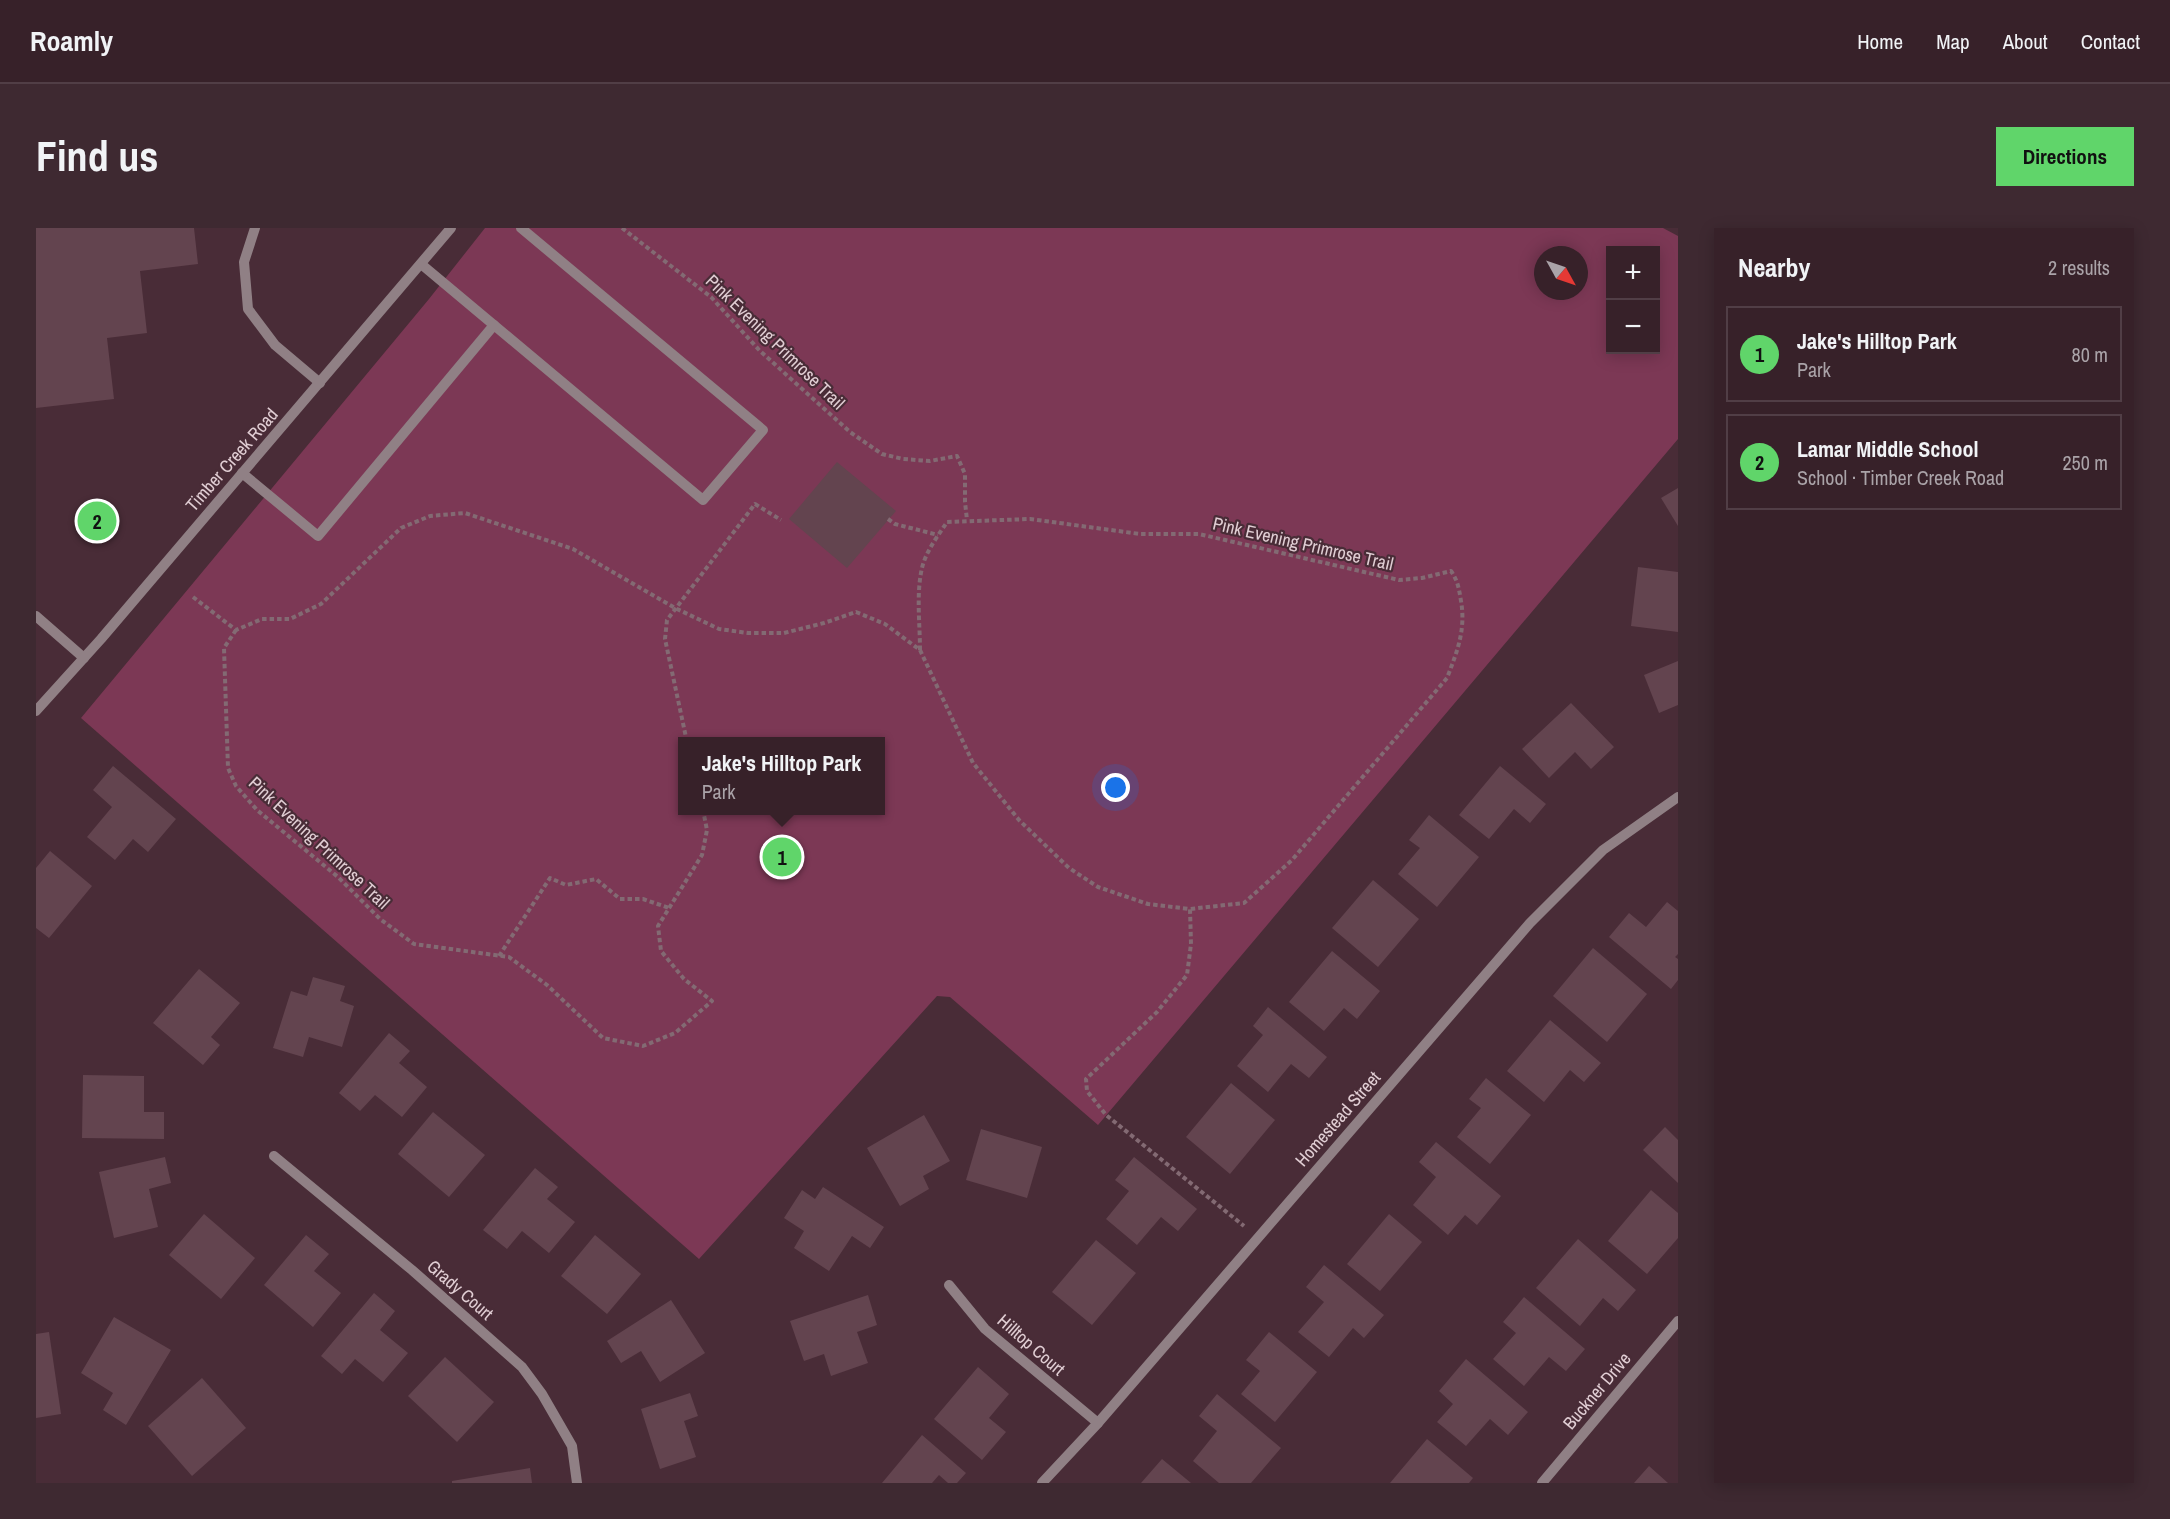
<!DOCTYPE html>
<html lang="en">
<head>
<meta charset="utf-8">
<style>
  body { margin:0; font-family:"Archivo Narrow",sans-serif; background:#3e2931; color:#f1f3f6 }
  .controls { position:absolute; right:18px; top:18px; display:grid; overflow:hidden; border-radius:0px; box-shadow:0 3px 15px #0003 }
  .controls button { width:54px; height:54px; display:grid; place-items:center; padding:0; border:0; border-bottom:2px solid #513e46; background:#372129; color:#f1f3f6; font:30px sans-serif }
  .compass { position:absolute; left:1498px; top:18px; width:54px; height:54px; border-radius:50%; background:#372129; box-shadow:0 3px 15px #0003; rotate:130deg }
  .you { position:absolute; left:1080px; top:560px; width:21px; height:21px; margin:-15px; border:4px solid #fff; border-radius:50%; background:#1a73e8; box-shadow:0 0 0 9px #1a73e833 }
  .badge { display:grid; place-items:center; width:39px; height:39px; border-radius:50%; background:#60d56a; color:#111; font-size:20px; font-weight:700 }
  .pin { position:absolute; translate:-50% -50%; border:3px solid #fff; box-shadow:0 2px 6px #0006 }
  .popup { position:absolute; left:642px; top:509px; width:207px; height:78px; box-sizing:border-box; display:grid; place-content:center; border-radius:0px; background:#372129; filter:drop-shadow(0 2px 4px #0005); font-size:20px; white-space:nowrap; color:#aaa3a8 }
  .popup b { font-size:22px; color:#f1f3f6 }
  .popup::after { content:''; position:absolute; left:50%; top:100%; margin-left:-12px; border:12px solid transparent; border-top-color:#372129 }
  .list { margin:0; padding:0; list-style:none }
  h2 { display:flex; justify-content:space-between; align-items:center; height:78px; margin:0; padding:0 24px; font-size:26px }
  h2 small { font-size:20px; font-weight:400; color:#aaa3a8 }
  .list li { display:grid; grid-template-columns:39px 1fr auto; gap:18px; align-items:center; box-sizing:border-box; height:96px; margin:0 12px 12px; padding:0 12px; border:2px solid #513e46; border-radius:0px }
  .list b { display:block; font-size:22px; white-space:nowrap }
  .list p { margin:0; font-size:20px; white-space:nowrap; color:#aaa3a8 }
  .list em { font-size:20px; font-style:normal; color:#aaa3a8 }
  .map { position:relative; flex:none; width:1642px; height:1255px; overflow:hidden; border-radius:0px }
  header { display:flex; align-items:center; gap:36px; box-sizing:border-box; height:84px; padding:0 30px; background:#372129; border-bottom:2px solid #513e46 }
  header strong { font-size:28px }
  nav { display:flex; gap:33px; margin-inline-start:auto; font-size:21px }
  .intro { display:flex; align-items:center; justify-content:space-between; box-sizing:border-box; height:144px; padding:0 36px }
  h1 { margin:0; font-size:42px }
  .button { padding:15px 27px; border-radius:0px; background:#60d56a; color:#111; font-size:21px; font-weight:700 }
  main { display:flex; gap:36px; padding:0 36px }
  aside { flex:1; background:#372129; border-radius:0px; box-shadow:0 3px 15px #0003 }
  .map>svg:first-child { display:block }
  .green { fill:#7c3855; fill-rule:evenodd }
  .building { fill:#63444f }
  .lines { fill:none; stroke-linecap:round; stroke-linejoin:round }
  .path { stroke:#836a73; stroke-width:4; stroke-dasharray:4.5 3; stroke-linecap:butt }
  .minor { stroke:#908085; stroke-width:10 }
  .labels { text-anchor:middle; stroke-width:4.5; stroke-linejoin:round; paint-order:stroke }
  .street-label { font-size:18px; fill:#e1ced4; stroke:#492c37 }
</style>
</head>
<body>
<header>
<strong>Roamly</strong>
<nav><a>Home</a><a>Map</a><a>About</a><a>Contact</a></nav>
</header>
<div class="intro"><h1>Find us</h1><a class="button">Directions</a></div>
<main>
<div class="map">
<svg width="1642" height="1255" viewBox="0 0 1642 1255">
  <rect width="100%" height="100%" fill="#492c37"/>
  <path class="green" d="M449,0H1627L1642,8V211L1062,897L914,769L901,768L663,1031L45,490L393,71ZM1574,22H1620V122H1574ZM1507,27H1543V63H1507ZM647,514H845V582H647Z"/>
  <g class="building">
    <polygon points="0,0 158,0 162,36 104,43 111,105 71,110 78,171 0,180"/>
    <polygon points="801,234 860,283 811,340 753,291"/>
    <polygon points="1642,260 1642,298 1625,270"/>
    <polygon points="1602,339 1642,344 1642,404 1595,398"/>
    <polygon points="1642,433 1642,477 1623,485 1608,447"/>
    <polygon points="1535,475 1578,519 1555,541 1539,524 1513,550 1486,521"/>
    <polygon points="77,538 140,591 112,624 97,611 79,632 51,609 76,579 57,562"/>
    <polygon points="1464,538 1510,576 1494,595 1478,581 1453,611 1423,587"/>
    <polygon points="1393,587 1443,629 1401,679 1362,646 1384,620 1373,612"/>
    <polygon points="14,623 56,658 13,710 0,700 0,640"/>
    <polygon points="1337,652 1383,691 1342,739 1296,700"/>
    <polygon points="1631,674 1642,683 1642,726 1639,729 1642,731 1642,752 1635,761 1573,709 1593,685 1610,699"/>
    <polygon points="1557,720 1611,766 1571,814 1517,768"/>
    <polygon points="1296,723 1344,763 1321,791 1308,780 1288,803 1253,774"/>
    <polygon points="163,741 204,775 175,809 184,817 167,837 117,795"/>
    <polygon points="277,749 309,758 304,773 318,778 306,819 273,809 267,829 237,820 255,763 271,768"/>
    <polygon points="1232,779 1291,829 1273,850 1255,836 1232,864 1201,838 1227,807 1217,798"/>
    <polygon points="1514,792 1565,835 1548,854 1534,842 1508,874 1471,843"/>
    <polygon points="353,805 374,823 363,835 391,859 366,889 339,867 324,883 303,865"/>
    <polygon points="47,847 108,848 108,884 128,884 128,911 46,910"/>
    <polygon points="1450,850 1495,887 1454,936 1421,909 1445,880 1433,871"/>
    <polygon points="1195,855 1239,892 1194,946 1150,909"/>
    <polygon points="397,884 449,927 413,969 362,926"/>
    <polygon points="888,887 914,933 887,948 893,961 864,978 831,920"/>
    <polygon points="1629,899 1642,912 1642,955 1607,922"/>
    <polygon points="945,901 1006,919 991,970 930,952"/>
    <polygon points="1400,914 1465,968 1441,997 1429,987 1412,1007 1377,977 1400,949 1383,934"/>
    <polygon points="129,929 135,955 113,961 122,999 78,1010 63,944"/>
    <polygon points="1098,929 1161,981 1142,1003 1125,989 1101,1017 1070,991 1093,963 1079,952"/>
    <polygon points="499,940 522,959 511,971 539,994 513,1025 486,1003 471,1021 447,1002"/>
    <polygon points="787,959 848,999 834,1020 816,1008 793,1043 758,1020 768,1003 748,990 766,962 779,971"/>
    <polygon points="1615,962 1642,985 1642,1010 1611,1046 1572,1013"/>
    <polygon points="168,986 219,1030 185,1071 133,1027"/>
    <polygon points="1353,986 1386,1014 1344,1063 1311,1036"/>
    <polygon points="270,1007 293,1026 278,1043 305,1065 277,1099 228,1057"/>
    <polygon points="559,1007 605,1046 571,1086 525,1048"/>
    <polygon points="1542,1011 1600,1062 1582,1083 1567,1070 1544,1098 1500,1060"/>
    <polygon points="1060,1012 1100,1045 1056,1097 1016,1064"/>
    <polygon points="1288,1037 1348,1087 1328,1110 1317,1100 1293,1129 1262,1104 1288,1074 1270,1059"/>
    <polygon points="338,1065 359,1083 344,1102 372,1125 347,1154 319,1131 306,1146 285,1128"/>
    <polygon points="832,1067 841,1097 821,1104 832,1135 795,1148 788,1126 768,1133 754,1093"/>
    <polygon points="1488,1069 1549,1121 1530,1143 1513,1129 1488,1158 1457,1131 1480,1105 1467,1094"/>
    <polygon points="635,1072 669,1125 624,1154 605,1123 585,1135 571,1113"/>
    <polygon points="78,1089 135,1122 90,1197 67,1182 77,1165 45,1145"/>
    <polygon points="13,1104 25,1186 0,1190 0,1106"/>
    <polygon points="1233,1104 1281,1144 1239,1194 1205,1166 1224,1143 1210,1132"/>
    <polygon points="409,1129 458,1174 421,1214 372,1168"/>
    <polygon points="1430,1131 1492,1184 1472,1207 1454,1191 1430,1218 1401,1194 1417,1176 1403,1163"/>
    <polygon points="942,1139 973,1166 953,1190 970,1204 946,1232 898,1191"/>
    <polygon points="166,1150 210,1200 156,1248 112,1198"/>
    <polygon points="654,1165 662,1188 648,1193 660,1229 624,1241 605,1181"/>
    <polygon points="1181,1166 1245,1220 1215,1255 1183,1255 1157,1233 1181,1203 1163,1188"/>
    <polygon points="886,1207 930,1245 921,1255 912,1255 903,1247 896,1255 846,1255"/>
    <polygon points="1391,1211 1437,1250 1433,1255 1354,1255"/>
    <polygon points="1126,1231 1155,1255 1105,1255"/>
    <polygon points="1613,1238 1632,1255 1598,1255"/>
    <polygon points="494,1240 496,1255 416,1255 416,1253"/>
  </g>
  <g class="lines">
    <g class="path">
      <polyline points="586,0 675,69 724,123 814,204 846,226 867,231 894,233 921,228 929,246 929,274 931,292"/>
      <polyline points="852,291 859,296 902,307"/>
      <polyline points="157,369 200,402 226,391 254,391 285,376 365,300 394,288 429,285 537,321 639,380 683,401 712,405 748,405 788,395 820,384 849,396 884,422 937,535 983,592 1033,640 1062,659 1112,676 1154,681 1155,716 1151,747 1121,784 1050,851 1051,863 1070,887 1208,998"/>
      <polyline points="200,402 188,420 192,540 200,558 221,582 302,649 344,691 378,716 473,729 511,757 567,810 607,818 639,805 676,773 648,751 625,723 622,698 666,627 671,602 667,582"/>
      <path d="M884,422C884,396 880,366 886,340C890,323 902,308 911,294L994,291L1104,306H1163L1363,352L1386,350L1415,343C1422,353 1423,361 1425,373C1430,402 1421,424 1411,450L1256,632L1208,675L1154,681"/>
      <polyline points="651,514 629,411 631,392 719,276 745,292"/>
      <polyline points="463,728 514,650 530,657 560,651 584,671 607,671 633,680"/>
    </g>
    <g class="minor">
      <polyline points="219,0 208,34 212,81 239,117 284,155"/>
      <polyline points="385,36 667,272 727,202 485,0"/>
      <polyline points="206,245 282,308 458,97"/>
      <polyline points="0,388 48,430"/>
      <polyline points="0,483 65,411 415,0"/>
      <polyline points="238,928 376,1042 486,1139 506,1166 536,1218 541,1255"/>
      <polyline points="913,1057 949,1101 1062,1195"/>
      <polyline points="1006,1255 1062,1195 1494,695 1567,622 1642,569"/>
      <polyline points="1506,1255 1642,1093"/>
    </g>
  </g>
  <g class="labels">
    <g class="street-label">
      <text transform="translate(739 114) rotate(44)" y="6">Pink Evening Primrose Trail</text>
      <text transform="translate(196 232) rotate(-49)" y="6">Timber Creek Road</text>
      <text transform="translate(1267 316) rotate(13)" y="6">Pink Evening Primrose Trail</text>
      <text transform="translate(283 615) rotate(43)" y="6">Pink Evening Primrose Trail</text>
      <text transform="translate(1302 891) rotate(-49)" y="6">Homestead Street</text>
      <text transform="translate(424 1062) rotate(41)" y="6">Grady Court</text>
      <text transform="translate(995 1117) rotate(41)" y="6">Hilltop Court</text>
      <text transform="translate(1561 1163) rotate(-50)" y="6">Buckner Drive</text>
    </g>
  </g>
</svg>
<div class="controls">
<button>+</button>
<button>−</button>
</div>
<svg class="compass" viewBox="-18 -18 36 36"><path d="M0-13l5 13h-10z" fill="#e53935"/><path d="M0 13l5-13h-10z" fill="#aaa3a8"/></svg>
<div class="you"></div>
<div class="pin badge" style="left:746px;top:629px">1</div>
<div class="popup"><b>Jake's Hilltop Park</b>Park</div>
<div class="pin badge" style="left:61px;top:293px">2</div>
</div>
<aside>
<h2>Nearby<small>2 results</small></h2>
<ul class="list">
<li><span class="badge">1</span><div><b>Jake's Hilltop Park</b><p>Park</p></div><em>80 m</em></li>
<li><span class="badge">2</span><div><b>Lamar Middle School</b><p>School · Timber Creek Road</p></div><em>250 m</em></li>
</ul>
</aside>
</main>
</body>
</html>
